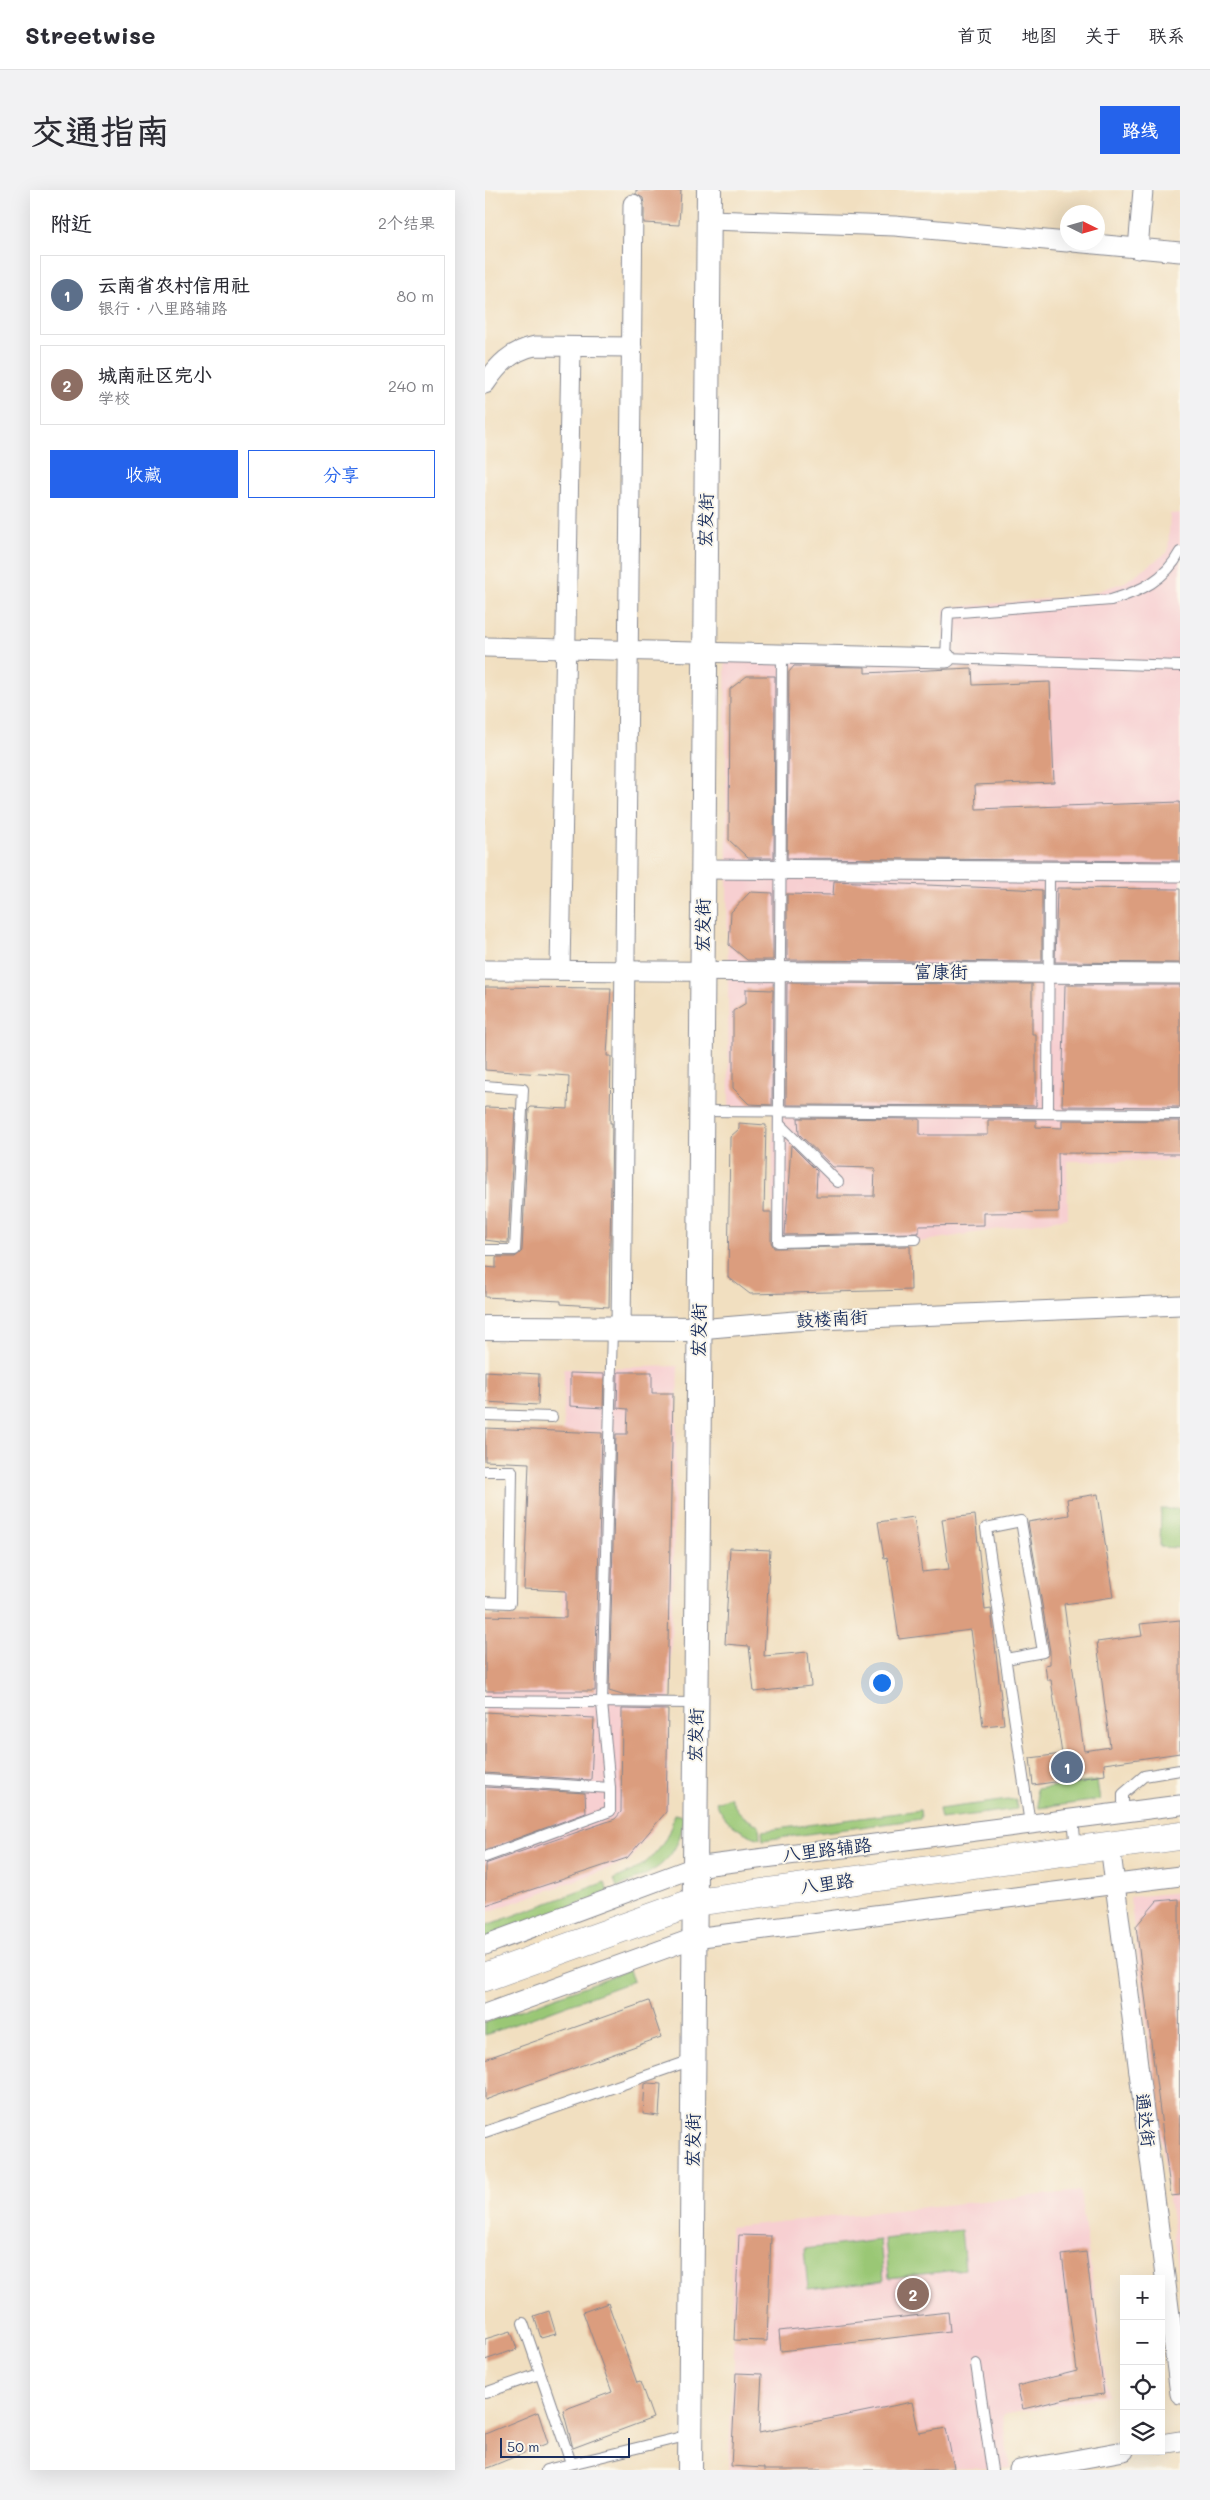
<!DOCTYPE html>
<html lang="zh">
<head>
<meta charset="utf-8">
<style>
  body { margin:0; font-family:Mali,"LXGW WenKai TC",sans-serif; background:#f2f2f3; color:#2b2b33 }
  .controls { position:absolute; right:15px; bottom:15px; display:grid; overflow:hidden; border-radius:0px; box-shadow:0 5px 20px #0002 }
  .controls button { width:45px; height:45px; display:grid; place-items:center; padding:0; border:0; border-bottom:1px solid #e1e1e2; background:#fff; color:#2b2b33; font:25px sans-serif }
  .compass { position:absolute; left:575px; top:15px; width:45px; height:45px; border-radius:50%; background:#fff; box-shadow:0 5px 20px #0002; rotate:95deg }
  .scale { position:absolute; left:15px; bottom:12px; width:130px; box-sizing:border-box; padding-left:5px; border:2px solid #1b2f5e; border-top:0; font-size:14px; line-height:18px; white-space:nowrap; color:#1b2f5e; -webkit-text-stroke:4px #fbf7ec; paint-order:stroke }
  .you { position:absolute; left:396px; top:1492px; width:18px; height:18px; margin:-12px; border:4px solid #fff; border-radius:50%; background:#1a73e8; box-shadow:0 0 0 8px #1a73e833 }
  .badge { display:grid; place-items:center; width:32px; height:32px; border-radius:50%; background:#2563eb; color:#fff; font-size:16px; font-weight:700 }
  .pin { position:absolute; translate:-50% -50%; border:2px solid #fff; box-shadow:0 1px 5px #0006 }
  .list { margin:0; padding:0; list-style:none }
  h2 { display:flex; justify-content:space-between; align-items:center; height:65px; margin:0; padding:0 20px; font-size:21px }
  h2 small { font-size:16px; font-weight:400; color:#7c7c81 }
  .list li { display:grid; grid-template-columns:32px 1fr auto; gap:15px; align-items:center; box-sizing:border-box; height:80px; margin:0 10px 10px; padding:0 10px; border:1px solid #e1e1e2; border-radius:0px }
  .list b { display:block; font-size:19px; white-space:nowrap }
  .list p { margin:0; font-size:16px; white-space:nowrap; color:#7c7c81 }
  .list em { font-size:16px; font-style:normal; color:#7c7c81 }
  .actions { display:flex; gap:10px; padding:15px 20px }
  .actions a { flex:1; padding:11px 0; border:1px solid #2563eb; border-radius:0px; text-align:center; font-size:18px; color:#2563eb }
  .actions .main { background:#2563eb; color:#fff }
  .icon { flex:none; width:28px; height:28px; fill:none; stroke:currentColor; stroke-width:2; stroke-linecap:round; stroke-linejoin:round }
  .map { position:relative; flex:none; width:695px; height:2280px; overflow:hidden; border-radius:0px }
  header { display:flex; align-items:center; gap:30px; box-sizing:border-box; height:70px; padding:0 25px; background:#fff; border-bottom:1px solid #e1e1e2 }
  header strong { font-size:24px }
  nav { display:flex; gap:28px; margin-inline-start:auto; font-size:18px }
  .intro { display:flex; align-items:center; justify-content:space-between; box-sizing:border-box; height:120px; padding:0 30px }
  h1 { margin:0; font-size:35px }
  .button { padding:12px 22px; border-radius:0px; background:#2563eb; color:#fff; font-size:18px; font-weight:700 }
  main { display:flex; gap:30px; padding:0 30px }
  aside { flex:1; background:#fff; border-radius:0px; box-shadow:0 5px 20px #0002 }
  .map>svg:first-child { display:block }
  .built { fill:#f7cfd1 }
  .green { fill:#9ac775; stroke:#5a7b6a }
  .building { fill:#db9d7e }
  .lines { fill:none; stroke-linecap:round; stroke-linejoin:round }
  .service-casing { stroke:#86878f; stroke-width:12 }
  .minor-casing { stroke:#86878f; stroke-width:21 }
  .tertiary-casing { stroke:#86878f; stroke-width:26 }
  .secondary-casing { stroke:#86878f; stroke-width:29 }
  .service { stroke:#fff; stroke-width:10 }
  .minor { stroke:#fff; stroke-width:19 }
  .tertiary { stroke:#fff; stroke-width:24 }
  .secondary { stroke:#fff; stroke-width:28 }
  .labels { text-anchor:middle; stroke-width:4; stroke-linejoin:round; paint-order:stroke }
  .street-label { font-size:18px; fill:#1b2f5e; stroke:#fbf7ec }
</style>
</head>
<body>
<header>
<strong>Streetwise</strong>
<nav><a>首页</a><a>地图</a><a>关于</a><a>联系</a></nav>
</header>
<div class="intro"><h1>交通指南</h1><a class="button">路线</a></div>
<main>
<aside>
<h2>附近<small>2个结果</small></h2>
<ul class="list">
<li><span class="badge" style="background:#5c6f8a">1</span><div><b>云南省农村信用社</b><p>银行 · 八里路辅路</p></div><em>80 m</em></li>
<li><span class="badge" style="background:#8d6e63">2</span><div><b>城南社区完小</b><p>学校</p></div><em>240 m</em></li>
</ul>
<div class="actions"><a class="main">收藏</a><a>分享</a></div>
</aside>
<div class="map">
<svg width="695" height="2280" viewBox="0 0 695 2280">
  <rect width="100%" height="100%" fill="#fbf7ec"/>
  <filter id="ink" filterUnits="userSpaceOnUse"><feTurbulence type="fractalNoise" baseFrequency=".02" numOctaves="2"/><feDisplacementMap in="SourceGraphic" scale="10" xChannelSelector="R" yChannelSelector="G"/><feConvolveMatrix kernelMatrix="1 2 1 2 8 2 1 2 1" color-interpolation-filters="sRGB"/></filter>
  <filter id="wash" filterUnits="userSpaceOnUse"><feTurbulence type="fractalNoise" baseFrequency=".0096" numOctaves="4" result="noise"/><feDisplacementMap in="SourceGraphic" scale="20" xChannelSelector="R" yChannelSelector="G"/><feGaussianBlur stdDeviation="1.12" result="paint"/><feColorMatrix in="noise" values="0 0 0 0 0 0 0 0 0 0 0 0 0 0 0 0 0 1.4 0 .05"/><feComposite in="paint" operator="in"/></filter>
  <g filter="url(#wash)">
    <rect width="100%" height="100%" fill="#f1dfc0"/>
    <g class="built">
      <polygon points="695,323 695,971 582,971 583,1028 434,1052 287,1054 288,919 244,916 240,467 457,471 459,418 598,406 640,392 683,362 685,324"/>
      <polygon points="193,1176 182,1620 144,1671 0,1723 0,1467 77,1466 79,1179"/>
      <polygon points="695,1702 695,2094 645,1707"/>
      <polygon points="595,2001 623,2205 517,2225 525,2278 243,2280 249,2171 245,2037"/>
    </g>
    <g class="green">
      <polygon points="676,1319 695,1319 695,1358 675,1357"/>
      <polygon points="612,1591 615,1610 554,1618 551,1599"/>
      <path d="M245,1607C252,1622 259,1629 274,1635L275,1649C254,1642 239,1632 231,1612Z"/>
      <polygon points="531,1609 532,1619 456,1629 454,1619"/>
      <polygon points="435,1620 436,1629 278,1650 277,1641"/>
      <path d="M189,1624L199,1626C194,1671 171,1682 132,1697L129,1689C162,1677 182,1659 189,1624Z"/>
      <polygon points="120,1692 123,1703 0,1748 0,1736"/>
      <polygon points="144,1780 148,1791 0,1845 0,1833"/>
      <polygon points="476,2040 480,2079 404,2088 400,2049"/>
      <polygon points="395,2050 399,2090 323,2099 319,2059"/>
    </g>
    <g id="blocks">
      <g class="building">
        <polygon points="151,0 196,0 194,35 159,33 159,14 158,8 151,4"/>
        <polygon points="309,476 380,477 380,483 487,478 488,495 565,492 569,592 490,595 491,619 695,612 695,671 302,668 304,482"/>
        <polygon points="262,486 290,486 289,668 263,668 244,650 245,499"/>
        <polygon points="349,691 557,700 557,772 302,770 302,704 348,705"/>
        <polygon points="572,698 695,699 695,773 570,772"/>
        <polygon points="265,702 288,703 288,770 262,770 244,755 246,722"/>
        <polygon points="302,793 547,794 547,844 551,844 551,916 301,915"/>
        <polygon points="580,795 695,795 695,917 577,916"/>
        <polygon points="0,797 126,798 122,866 126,866 125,933 127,933 124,1117 76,1114 76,1111 0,1107 0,1077 11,1078 11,1067 30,1067 37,1061 44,919 46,917 83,919 84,886 0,880"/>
        <polygon points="261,799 288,800 287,915 264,914 248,898 248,821 261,813"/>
        <polygon points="0,917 30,918 23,1053 0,1050"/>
        <polygon points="313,928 435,929 435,945 503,945 503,930 551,930 551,937 577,938 577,930 695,931 695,964 573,963 574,1022 499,1023 499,1035 434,1036 434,1043 300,1045 306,955 332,981 331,1006 389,1006 390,978 348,977 314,944"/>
        <polygon points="254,933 281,935 279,1022 286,1022 286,1052 289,1058 425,1056 426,1100 265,1104 243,1087 245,947 254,939"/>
        <polygon points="0,1181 54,1184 53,1215 0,1212"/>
        <polygon points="133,1182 167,1182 167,1203 188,1203 182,1506 137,1505 124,1501 131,1244 142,1244 143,1219 132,1218"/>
        <polygon points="85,1183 119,1184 118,1218 85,1216"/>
        <polygon points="0,1238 117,1243 110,1501 0,1501 0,1426 81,1428 81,1401 39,1399 44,1273 0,1271"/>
        <polygon points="613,1304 628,1407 579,1414 599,1561 625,1557 612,1452 657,1446 655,1434 695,1430 695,1563 619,1574 620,1585 548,1595 545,1568 577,1564 566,1490 562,1490 560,1475 565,1474 565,1461 543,1332 584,1325 582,1309"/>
        <polygon points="490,1325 500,1420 506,1419 519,1534 498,1536 486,1440 414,1449 402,1367 399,1368 393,1332 429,1327 437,1382 464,1379 457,1329"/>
        <polygon points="245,1358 285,1360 279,1466 323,1462 326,1496 269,1502 264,1456 240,1454"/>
        <polygon points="137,1519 183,1520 181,1622 142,1668 0,1715 0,1674 130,1629 136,1622"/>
        <polygon points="0,1522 109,1528 106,1590 0,1583"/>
        <polygon points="0,1597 100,1603 101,1623 0,1660"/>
        <polygon points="694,1709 695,2005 686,2006 651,1736 672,1711"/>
        <polygon points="164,1811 176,1847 0,1910 0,1869"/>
        <polygon points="163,1893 176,1894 174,1926 158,1924 160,1894"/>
        <polygon points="254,2045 286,2046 282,2151 249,2150"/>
        <polygon points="601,2062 619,2204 584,2208 538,2219 532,2196 592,2181 577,2065"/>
        <polygon points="123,2113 152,2193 155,2192 168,2228 88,2258 78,2220 127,2202 98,2122"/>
        <polygon points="64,2121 71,2144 56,2148 49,2126"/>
        <polygon points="463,2122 465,2141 296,2161 294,2141"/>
        <polygon points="26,2141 32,2159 0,2170 0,2149"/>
        <polygon points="251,2183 277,2184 274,2243 427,2212 434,2243 461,2238 469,2278 457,2280 279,2280 279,2278 246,2276"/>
        <polygon points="53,2222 63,2253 0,2279 0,2244"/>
      </g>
    </g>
  </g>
  <g filter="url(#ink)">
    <use href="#blocks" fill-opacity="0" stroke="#86878f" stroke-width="1"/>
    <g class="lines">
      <defs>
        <g id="service">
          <path d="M695,362C680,390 656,401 626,410L463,423L461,468L695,476"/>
          <polyline points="297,464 293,1052 431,1049"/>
          <polyline points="0,896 38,899 30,1060 0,1060"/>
          <polyline points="216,921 695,924"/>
          <polyline points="563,923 564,681"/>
          <polyline points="294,934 353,992"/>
          <polyline points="0,1225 67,1227"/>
          <polyline points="0,1281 27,1281 25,1413 0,1412"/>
          <polyline points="521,1469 558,1462 536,1331 501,1338 545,1634"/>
          <polyline points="0,1511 211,1513"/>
          <polyline points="0,1590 125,1598"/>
          <polyline points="638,1622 638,1604 659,1586 695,1580"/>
          <polyline points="588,1628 591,1659"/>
          <polyline points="0,1667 125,1621 125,1598 117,1513 127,1139"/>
          <polyline points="0,1942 207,1870"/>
          <polyline points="38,2133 86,2273"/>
          <polyline points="491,2174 507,2280"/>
          <polyline points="0,2203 54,2184"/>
          <polyline points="61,2280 205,2245"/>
        </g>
        <g id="minor">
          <polyline points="224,30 410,36 582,52"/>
          <polyline points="588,52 695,62"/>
          <polyline points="653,59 658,0"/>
          <path d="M0,194C13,175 26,161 50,156L147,157"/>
          <polyline points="0,457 461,468"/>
          <polyline points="218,679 695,682"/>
          <polyline points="0,780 695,784"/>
          <polyline points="75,780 86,157"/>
          <polyline points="136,1139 148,14"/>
          <polyline points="214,1139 310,1131 695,1115"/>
          <polyline points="625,1655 695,2204"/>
          <polyline points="0,1755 210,1677 695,1615"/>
          <polyline points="0,1824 209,1748 695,1686"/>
          <polyline points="676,2254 695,2251"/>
          <polyline points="534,2280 639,2261"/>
        </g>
        <g id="tertiary">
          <polyline points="0,1138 214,1139"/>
          <polyline points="205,2280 224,0"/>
        </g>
        <polyline id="secondary" points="0,1787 210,1712 695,1646"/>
      </defs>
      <use href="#service" class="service-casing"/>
      <use href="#minor" class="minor-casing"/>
      <use href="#tertiary" class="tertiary-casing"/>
      <use href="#secondary" class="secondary-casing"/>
      <use href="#service" class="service"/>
      <use href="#minor" class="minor"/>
      <use href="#tertiary" class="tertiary"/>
      <use href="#secondary" class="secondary"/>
    </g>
  </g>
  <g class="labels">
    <g class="street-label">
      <text transform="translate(221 330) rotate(-89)" y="6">宏发街</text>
      <text transform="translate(218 735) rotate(-90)" y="6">宏发街</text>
      <text x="456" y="788">富康街</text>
      <text transform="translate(347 1129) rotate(-3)" y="6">鼓楼南街</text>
      <text transform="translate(214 1140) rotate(-90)" y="6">宏发街</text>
      <text transform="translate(211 1545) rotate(-89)" y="6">宏发街</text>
      <text transform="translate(342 1660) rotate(-7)" y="6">八里路辅路</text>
      <text transform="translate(342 1694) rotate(-8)" y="6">八里路</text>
      <text transform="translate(660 1930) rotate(83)" y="6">通达街</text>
      <text transform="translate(208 1950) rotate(-90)" y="6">宏发街</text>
    </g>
  </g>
</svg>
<div class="controls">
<button>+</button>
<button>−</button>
<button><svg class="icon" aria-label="locate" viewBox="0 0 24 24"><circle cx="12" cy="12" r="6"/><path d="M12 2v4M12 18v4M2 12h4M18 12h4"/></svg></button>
<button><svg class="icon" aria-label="layers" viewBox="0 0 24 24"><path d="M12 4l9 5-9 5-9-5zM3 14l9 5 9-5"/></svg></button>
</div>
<svg class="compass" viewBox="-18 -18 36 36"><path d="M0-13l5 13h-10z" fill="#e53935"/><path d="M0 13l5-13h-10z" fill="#7c7c81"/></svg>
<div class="scale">50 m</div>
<div class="you"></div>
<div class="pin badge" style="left:582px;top:1577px;background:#5c6f8a">1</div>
<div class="pin badge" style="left:428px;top:2104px;background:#8d6e63">2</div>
</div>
</main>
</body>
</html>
